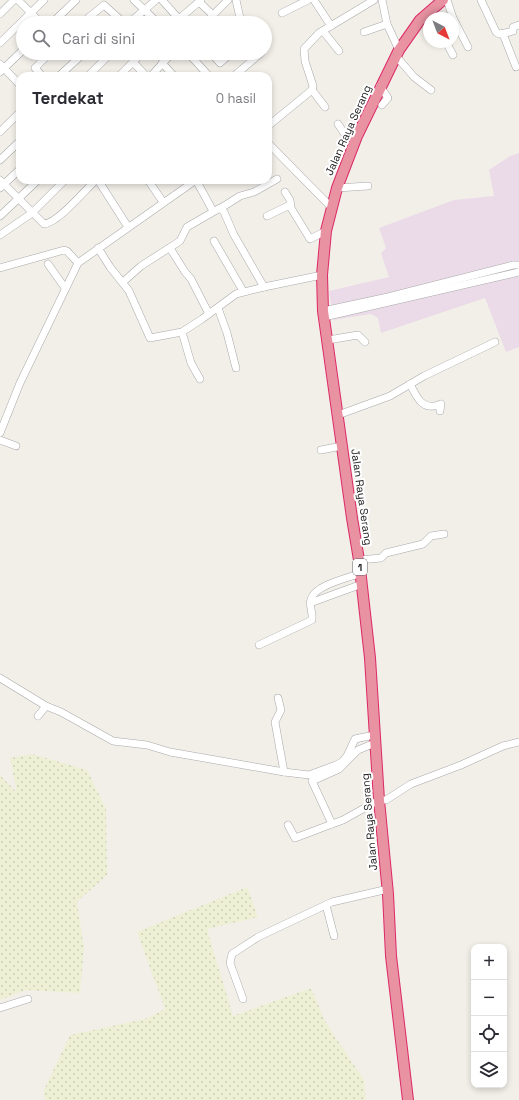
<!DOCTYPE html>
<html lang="id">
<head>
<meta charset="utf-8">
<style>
  body { margin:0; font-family:"Space Grotesk",sans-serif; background:#f2f2f3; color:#2b2b33 }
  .controls { position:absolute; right:12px; bottom:12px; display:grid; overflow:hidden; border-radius:8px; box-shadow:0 2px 6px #0003 }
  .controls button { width:36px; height:36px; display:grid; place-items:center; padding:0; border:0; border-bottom:1px solid #e1e1e2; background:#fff; color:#2b2b33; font:20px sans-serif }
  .compass { position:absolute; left:423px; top:12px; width:36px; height:36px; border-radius:50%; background:#fff; box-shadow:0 2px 6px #0003; rotate:138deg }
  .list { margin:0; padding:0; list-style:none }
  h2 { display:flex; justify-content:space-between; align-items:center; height:52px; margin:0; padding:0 16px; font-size:17px }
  h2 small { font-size:13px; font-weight:400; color:#7c7c81 }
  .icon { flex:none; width:22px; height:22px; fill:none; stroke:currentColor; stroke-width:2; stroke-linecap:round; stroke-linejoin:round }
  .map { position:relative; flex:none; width:519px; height:1100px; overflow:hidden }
  .search { position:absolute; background:#fff; box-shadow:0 2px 6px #0003; left:16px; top:16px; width:256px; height:44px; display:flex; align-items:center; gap:10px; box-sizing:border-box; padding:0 14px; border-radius:22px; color:#7c7c81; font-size:15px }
  .panel { position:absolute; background:#fff; box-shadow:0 2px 6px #0003; left:16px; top:72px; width:256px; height:112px; border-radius:12px }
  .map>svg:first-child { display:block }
  .industrial { fill:#ebdbe8 }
  .farmland { fill:url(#farmland-dots) }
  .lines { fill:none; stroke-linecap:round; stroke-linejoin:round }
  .minor-casing { stroke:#a9a9a9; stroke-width:8 }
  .highway-casing { stroke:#dc2a67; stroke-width:12 }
  .minor { stroke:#fff; stroke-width:7 }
  .highway { stroke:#e892a2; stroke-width:10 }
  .labels { text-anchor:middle; stroke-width:4; stroke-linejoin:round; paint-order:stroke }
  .shield { fill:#fff; stroke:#646464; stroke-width:1 }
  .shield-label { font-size:10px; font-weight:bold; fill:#222 }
  .street-label { font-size:11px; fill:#222; stroke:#fff }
</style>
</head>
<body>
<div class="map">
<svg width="519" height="1100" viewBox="0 0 519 1100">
  <defs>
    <pattern id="farmland-dots" width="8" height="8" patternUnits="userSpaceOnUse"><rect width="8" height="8" fill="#eef0d5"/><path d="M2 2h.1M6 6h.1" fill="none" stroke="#ccceb7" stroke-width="1.8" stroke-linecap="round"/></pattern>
  </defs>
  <rect width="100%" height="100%" fill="#f2efe9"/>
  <polygon class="industrial" points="519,153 519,347 506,352 485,298 381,333 378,318 371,314 333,320 329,291 389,277 381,253 386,248 379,228 454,200 494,196 489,170 510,156"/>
  <g class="farmland">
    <polygon points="32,754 87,770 106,809 107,875 77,902 84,949 80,993 26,990 0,1000 0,775 17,793 10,758"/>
    <polygon points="247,887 258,917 207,929 233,1016 311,988 326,1023 364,1080 366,1100 45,1100 44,1090 70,1035 145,1019 165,1009 137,932"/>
  </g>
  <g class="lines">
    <defs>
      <g id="minor">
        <polyline points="18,0 41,23"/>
        <polyline points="134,0 158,23"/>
        <polyline points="162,0 179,19 201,0"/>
        <polyline points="314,0 331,26"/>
        <polyline points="382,0 387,24 399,50"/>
        <polyline points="447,0 453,18"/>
        <polyline points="481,0 496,32 499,34 510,32"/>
        <polyline points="199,2 213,15"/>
        <polyline points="282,13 308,0"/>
        <polyline points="0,14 14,0"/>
        <polyline points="453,18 468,47"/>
        <polyline points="52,23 76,0"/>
        <polyline points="82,23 104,5 124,23"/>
        <polyline points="129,23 156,0"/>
        <polyline points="205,23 228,0"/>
        <polyline points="236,23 240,18 236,0"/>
        <polyline points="323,31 339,51"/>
        <polyline points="513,31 513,27 519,25"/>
        <polyline points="364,32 387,24"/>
        <polyline points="503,34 516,67"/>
        <polyline points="446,42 453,55"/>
        <polyline points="0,43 44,0"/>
        <polyline points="188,53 209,76"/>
        <polyline points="211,53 220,63 231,53"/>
        <polyline points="396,56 414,77 431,90"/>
        <polyline points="133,62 142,53"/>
        <polyline points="162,63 174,76"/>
        <polyline points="0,64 20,85"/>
        <polyline points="0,72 23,50"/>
        <polyline points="42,76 35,68 50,53"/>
        <polyline points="59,76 84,53"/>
        <polyline points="88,76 111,53"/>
        <polyline points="119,76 133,62 146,76"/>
        <polyline points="151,76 172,53"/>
        <polyline points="234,76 261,53"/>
        <polyline points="380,86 388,98 382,105"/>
        <polyline points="312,90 325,107"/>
        <polyline points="338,124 344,133 357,136"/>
        <polyline points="268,126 312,90 313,86 305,61 304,49 319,33 374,0"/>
        <polyline points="0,132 20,112"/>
        <polyline points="268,143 332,208"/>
        <polyline points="0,160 20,141"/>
        <path d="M0,180L44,224C58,223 85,190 96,180"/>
        <polyline points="98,180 128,227"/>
        <polyline points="148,180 163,202"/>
        <polyline points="0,188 20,169"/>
        <polyline points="337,188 368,186"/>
        <polyline points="285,192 290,200 291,208 310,239 326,231"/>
        <polyline points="221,208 240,196 254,192 277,179"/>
        <polyline points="0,216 38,180"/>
        <polyline points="267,216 290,205"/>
        <polyline points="0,235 32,213 65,180"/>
        <polyline points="214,241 243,291"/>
        <polyline points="98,248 110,267 129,291 150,338 182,332 202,319 236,294 264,287"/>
        <polyline points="170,248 185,272 191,279 209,314"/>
        <polyline points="48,264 65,288"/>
        <polyline points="0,268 64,250 67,251 78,263"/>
        <polyline points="123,282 141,266 180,241 187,227 220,208 224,212 234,235 264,287 322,275"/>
        <polyline points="218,308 227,333 236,368"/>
        <polyline points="323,311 388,297 513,265 519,265"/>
        <polyline points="324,317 519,272"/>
        <polyline points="182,332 191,363 200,379"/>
        <polyline points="328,340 358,335 365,342"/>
        <path d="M410,384C417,398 423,412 441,404L440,411"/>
        <polyline points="338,415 390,396 424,376 495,342"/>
        <polyline points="0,433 20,383 78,263 196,180 213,211"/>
        <polyline points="0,440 16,446"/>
        <polyline points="321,450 342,446"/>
        <polyline points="359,560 381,558 386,553 423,544 431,536 444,534"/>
        <polyline points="310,603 362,584"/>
        <path d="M259,645L312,620C313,613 309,606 311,599C315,585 348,578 361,573"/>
        <polyline points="0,678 46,706 61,712 113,741 147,745 170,752 284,772 309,775 336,765 342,762 347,756 355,739 374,735"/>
        <polyline points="278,698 281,710 275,722 284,772"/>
        <polyline points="38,716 46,706"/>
        <polyline points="375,743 358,750 339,769 312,781 332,824 343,820 379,800 386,800 411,784 461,765 503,746 519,742"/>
        <polyline points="288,825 295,838 332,824"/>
        <polyline points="326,905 334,936"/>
        <polyline points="243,999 230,963 232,954 258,937 332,902 388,889"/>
        <polyline points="0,1008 28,999"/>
      </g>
      <polyline id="highway" points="408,1100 391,956 388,894 379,800 370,658 359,560 352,518 323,311 322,275 326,231 337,188 357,136 399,50 420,20 443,0"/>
    </defs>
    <use href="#minor" class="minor-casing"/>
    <use href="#highway" class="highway-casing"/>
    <use href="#minor" class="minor"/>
    <use href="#highway" class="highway"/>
  </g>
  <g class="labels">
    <rect class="shield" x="353" y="559" width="14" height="16" rx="3"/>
    <g class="shield-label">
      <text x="360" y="571">1</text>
    </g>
    <g class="street-label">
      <text transform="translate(348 130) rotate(-66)" y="4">Jalan Raya Serang</text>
      <text transform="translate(362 497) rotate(82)" y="4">Jalan Raya Serang</text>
      <text transform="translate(369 822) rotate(-95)" y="4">Jalan Raya Serang</text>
    </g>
  </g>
</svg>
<div class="controls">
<button>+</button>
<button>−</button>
<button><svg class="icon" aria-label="locate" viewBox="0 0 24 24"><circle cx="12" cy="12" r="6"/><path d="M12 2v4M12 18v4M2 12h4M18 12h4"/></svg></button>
<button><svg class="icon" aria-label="layers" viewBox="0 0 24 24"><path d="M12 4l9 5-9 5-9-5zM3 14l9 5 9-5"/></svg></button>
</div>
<svg class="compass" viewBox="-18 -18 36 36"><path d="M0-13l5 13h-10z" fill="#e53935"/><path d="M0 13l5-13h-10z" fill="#7c7c81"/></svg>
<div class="search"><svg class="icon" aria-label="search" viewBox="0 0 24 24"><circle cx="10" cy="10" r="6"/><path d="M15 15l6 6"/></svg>Cari di sini</div>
<section class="panel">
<h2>Terdekat<small>0 hasil</small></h2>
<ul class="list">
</ul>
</section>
</div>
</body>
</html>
